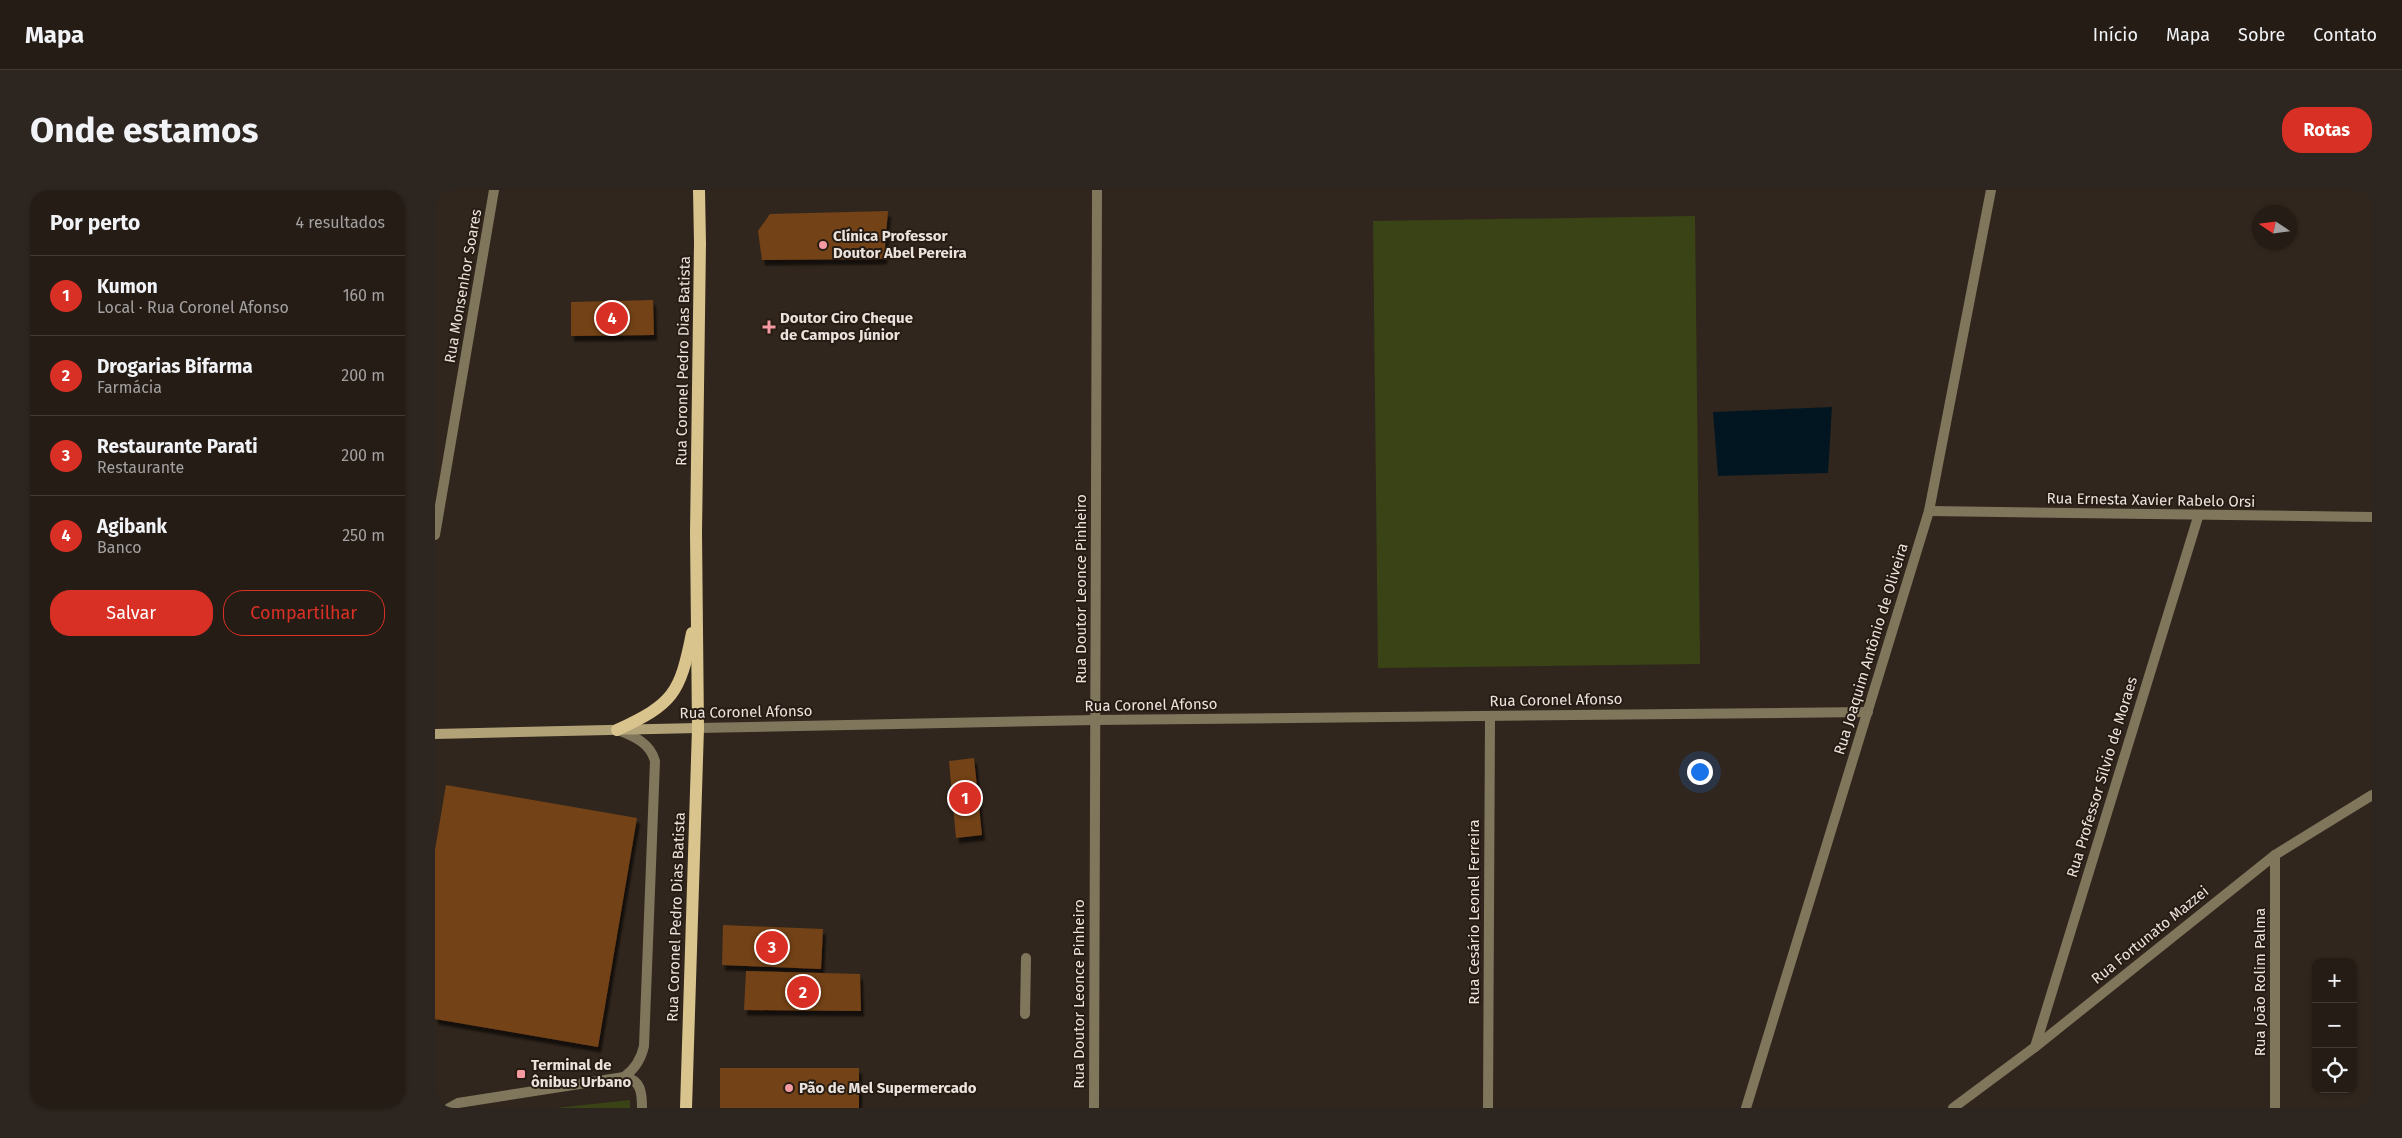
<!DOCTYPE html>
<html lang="pt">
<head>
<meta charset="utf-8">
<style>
  body { margin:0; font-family:"Fira Sans",sans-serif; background:#2d251f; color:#f1f3f6 }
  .controls { position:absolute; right:15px; bottom:15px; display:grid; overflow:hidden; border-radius:10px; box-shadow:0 1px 4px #0004 }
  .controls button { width:45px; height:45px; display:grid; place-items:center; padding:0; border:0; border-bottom:1px solid #423a35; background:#251c16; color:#f1f3f6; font:25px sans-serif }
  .compass { position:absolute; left:1817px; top:15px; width:45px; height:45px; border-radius:50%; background:#251c16; box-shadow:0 1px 4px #0004; rotate:283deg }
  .you { position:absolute; left:1264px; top:581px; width:18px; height:18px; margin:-12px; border:4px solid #fff; border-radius:50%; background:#1a73e8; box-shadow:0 0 0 8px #1a73e833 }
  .badge { display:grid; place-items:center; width:32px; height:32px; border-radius:50%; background:#d93025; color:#fff; font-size:16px; font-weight:700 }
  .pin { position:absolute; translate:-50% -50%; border:2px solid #fff; box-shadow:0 1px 5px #0006 }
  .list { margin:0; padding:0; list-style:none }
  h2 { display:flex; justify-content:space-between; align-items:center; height:65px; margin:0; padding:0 20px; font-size:21px }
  h2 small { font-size:16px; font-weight:400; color:#a3a1a1 }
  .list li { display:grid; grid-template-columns:32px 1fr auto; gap:15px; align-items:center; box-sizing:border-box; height:80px; padding:0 20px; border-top:1px solid #423a35 }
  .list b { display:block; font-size:19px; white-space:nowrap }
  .list p { margin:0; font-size:16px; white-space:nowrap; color:#a3a1a1 }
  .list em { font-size:16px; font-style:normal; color:#a3a1a1 }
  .actions { display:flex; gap:10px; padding:15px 20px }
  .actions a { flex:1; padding:11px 0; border:1px solid #d93025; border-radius:20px; text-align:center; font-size:18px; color:#d93025 }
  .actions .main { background:#d93025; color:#fff }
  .icon { flex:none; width:28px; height:28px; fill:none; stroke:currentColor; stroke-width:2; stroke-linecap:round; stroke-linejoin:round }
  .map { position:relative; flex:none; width:1937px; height:918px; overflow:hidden; border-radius:20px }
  header { display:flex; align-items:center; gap:30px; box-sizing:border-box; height:70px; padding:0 25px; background:#251c16; border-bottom:1px solid #423a35 }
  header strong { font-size:24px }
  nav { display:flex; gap:28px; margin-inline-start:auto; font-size:18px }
  .intro { display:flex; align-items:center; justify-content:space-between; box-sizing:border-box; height:120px; padding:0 30px }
  h1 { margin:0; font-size:35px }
  .button { padding:12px 22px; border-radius:20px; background:#d93025; color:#fff; font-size:18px; font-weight:700 }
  main { display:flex; gap:30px; padding:0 30px }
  aside { flex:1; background:#251c16; border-radius:20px; box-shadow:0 1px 4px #0004 }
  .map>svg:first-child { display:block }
  .green { fill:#394316 }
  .water { fill:#021621 }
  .building { fill:#734216; filter:url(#shadow) }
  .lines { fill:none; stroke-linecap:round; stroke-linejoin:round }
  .service { stroke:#80765c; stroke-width:10 }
  .minor { stroke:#80765c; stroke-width:10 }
  .secondary { stroke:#b2a278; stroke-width:10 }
  .primary { stroke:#d9c48e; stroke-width:12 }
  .poi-dot { fill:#f49aa0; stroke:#271c13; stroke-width:2 }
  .labels { text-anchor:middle; stroke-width:4; stroke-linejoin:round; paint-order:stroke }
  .poi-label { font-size:15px; font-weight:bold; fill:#eae2dd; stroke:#271c13; text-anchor:start }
  .street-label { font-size:15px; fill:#eae2dd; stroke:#271c13 }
</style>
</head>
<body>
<header>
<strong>Mapa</strong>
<nav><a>Início</a><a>Mapa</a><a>Sobre</a><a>Contato</a></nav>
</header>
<div class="intro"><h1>Onde estamos</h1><a class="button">Rotas</a></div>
<main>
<aside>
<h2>Por perto<small>4 resultados</small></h2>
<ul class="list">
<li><span class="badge">1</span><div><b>Kumon</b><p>Local · Rua Coronel Afonso</p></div><em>160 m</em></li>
<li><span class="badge">2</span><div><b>Drogarias Bifarma</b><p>Farmácia</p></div><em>200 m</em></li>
<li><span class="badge">3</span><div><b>Restaurante Parati</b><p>Restaurante</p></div><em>200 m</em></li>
<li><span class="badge">4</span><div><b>Agibank</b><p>Banco</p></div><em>250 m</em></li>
</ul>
<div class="actions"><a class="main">Salvar</a><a>Compartilhar</a></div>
</aside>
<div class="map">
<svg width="1937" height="918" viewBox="0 0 1937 918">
  <defs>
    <filter id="shadow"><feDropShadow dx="3" dy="5.5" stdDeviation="1" flood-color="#0009"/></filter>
  </defs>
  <rect width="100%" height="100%" fill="#31261d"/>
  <g class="green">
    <polygon points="1260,26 1265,474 943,478 938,31"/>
    <polygon points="195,910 195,918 121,918"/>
  </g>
  <polygon class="water" points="1397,217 1393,283 1283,286 1278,222"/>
  <g class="building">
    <polygon points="453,21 449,69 327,70 323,41 335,24"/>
    <polygon points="218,110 219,145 136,146 136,112"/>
    <polygon points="539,568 547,645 521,648 514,571"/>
    <polygon points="11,595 202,628 163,857 0,829 0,660"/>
    <polygon points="288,735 388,739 386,779 287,775"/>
    <polygon points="311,781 425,784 426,821 309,820"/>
    <rect x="285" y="878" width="139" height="40"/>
  </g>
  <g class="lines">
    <g class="service">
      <path d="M183,540C200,547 215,553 220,571L209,856C206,870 200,879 189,887"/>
      <polyline points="590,824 591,768"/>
      <path d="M14,918L23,913L189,887C206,890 207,902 207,918"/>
    </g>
    <g class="minor">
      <polyline points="1494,321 1937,327"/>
      <polyline points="0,345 59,0"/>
      <polyline points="263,538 660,530 1433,522"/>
      <polyline points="1840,665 1840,918"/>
      <polyline points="1600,857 1763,327"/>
      <polyline points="659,918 662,0"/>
      <polyline points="1053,918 1055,526"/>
      <polyline points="1311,918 1494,321 1556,0"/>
      <polyline points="1518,918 1600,857 1840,665 1937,605"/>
    </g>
    <polyline class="secondary" points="0,544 263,538"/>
    <g class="primary">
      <path d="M182,540C238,514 245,504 257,443"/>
      <polyline points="251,918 263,538 261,343 265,53 264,0"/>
    </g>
  </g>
  <g class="poi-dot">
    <circle cx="388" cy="55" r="5"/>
    <path d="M331.5 129.5h5v5h5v5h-5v5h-5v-5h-5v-5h5z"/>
    <rect x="81" y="879" width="10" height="10" rx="2.5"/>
    <circle cx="354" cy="898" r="5"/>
  </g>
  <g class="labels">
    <g class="poi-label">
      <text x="398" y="51">Clínica Professor<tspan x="398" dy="17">Doutor Abel Pereira</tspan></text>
      <text x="345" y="133">Doutor Ciro Cheque<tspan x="345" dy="17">de Campos Júnior</tspan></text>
      <text x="96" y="880">Terminal de<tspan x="96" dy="17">ônibus Urbano</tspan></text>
      <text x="364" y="903">Pão de Mel Supermercado</text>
    </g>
    <g class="street-label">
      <text transform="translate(28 96) rotate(-80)" y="5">Rua Monsenhor Soares</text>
      <text transform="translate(248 171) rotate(-89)" y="5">Rua Coronel Pedro Dias Batista</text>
      <text transform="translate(1716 310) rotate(1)" y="5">Rua Ernesta Xavier Rabelo Orsi</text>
      <text transform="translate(646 399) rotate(-90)" y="5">Rua Doutor Leonce Pinheiro</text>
      <text transform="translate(1436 459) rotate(-73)" y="5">Rua Joaquim Antônio de Oliveira</text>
      <text transform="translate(1121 510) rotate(-1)" y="5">Rua Coronel Afonso</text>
      <text transform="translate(716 515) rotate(-1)" y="5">Rua Coronel Afonso</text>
      <text transform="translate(311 522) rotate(-1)" y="5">Rua Coronel Afonso</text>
      <text transform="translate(1667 587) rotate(-73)" y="5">Rua Professor Sílvio de Moraes</text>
      <text transform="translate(1039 722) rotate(-90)" y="5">Rua Cesário Leonel Ferreira</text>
      <text transform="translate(241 727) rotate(-88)" y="5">Rua Coronel Pedro Dias Batista</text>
      <text transform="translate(1715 745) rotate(-39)" y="5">Rua Fortunato Mazzei</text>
      <text transform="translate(1825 792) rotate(-90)" y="5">Rua João Rolim Palma</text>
      <text transform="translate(644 804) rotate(-90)" y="5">Rua Doutor Leonce Pinheiro</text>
    </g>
  </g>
</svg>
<div class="controls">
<button>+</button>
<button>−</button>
<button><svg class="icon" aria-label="locate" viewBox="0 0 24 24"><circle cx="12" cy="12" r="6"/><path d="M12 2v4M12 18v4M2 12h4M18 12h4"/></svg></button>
</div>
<svg class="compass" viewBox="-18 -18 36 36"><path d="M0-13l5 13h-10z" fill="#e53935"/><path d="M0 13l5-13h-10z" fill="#a3a1a1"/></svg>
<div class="you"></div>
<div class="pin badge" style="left:530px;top:608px">1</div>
<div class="pin badge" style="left:368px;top:802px">2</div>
<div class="pin badge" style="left:337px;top:757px">3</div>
<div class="pin badge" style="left:177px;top:128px">4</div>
</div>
</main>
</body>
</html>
